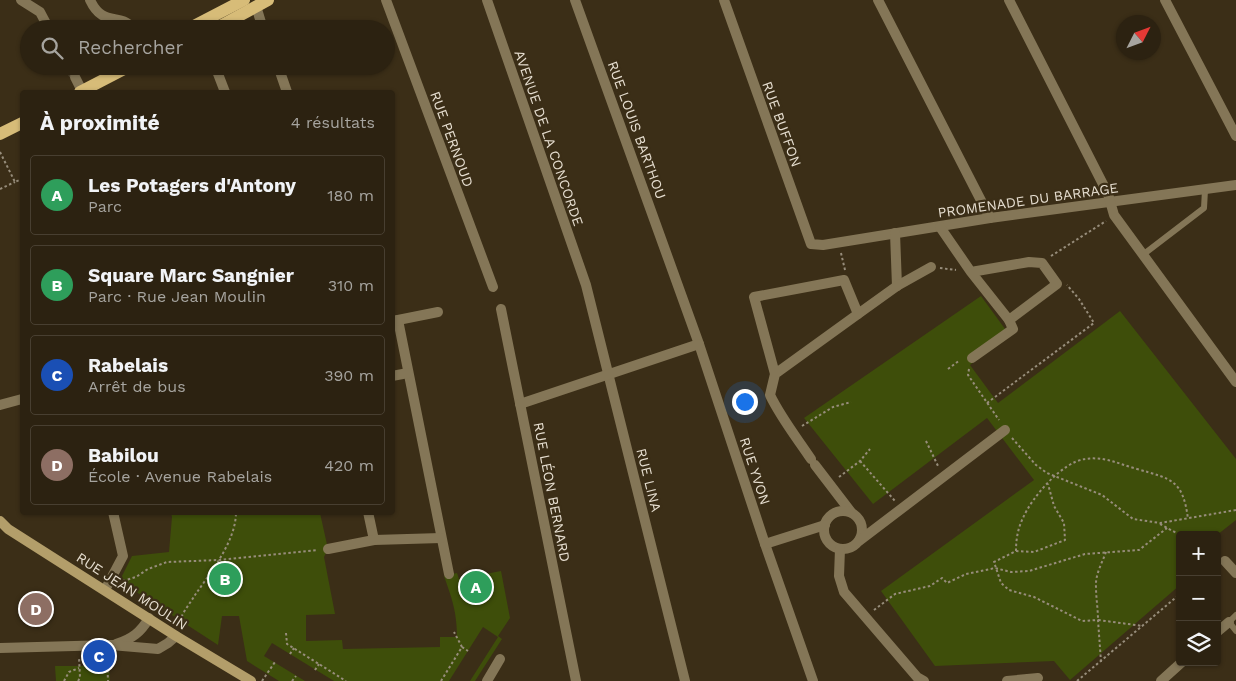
<!DOCTYPE html>
<html lang="fr">
<head>
<meta charset="utf-8">
<style>
  body { margin:0; font-family:"Work Sans",sans-serif; background:#382f1f; color:#f1f3f6 }
  .controls { position:absolute; right:15px; bottom:15px; display:grid; overflow:hidden; border-radius:5px; box-shadow:0 1px 4px #0004 }
  .controls button { width:45px; height:45px; display:grid; place-items:center; padding:0; border:0; border-bottom:1px solid #483f31; background:#2c2211; color:#f1f3f6; font:25px sans-serif }
  .compass { position:absolute; left:1116px; top:15px; width:45px; height:45px; border-radius:50%; background:#2c2211; box-shadow:0 1px 4px #0004; rotate:48deg }
  .you { position:absolute; left:744px; top:401px; width:18px; height:18px; margin:-12px; border:4px solid #fff; border-radius:50%; background:#1a73e8; box-shadow:0 0 0 8px #1a73e833 }
  .badge { display:grid; place-items:center; width:32px; height:32px; border-radius:50%; background:#db2777; color:#fff; font-size:16px; font-weight:700 }
  .pin { position:absolute; translate:-50% -50%; border:2px solid #fff; box-shadow:0 1px 5px #0006 }
  .list { margin:0; padding:0; list-style:none }
  h2 { display:flex; justify-content:space-between; align-items:center; height:65px; margin:0; padding:0 20px; font-size:21px }
  h2 small { font-size:16px; font-weight:400; color:#a6a49f }
  .list li { display:grid; grid-template-columns:32px 1fr auto; gap:15px; align-items:center; box-sizing:border-box; height:80px; margin:0 10px 10px; padding:0 10px; border:1px solid #483f31; border-radius:5px }
  .list b { display:block; font-size:19px; white-space:nowrap }
  .list p { margin:0; font-size:16px; white-space:nowrap; color:#a6a49f }
  .list em { font-size:16px; font-style:normal; color:#a6a49f }
  .icon { flex:none; width:28px; height:28px; fill:none; stroke:currentColor; stroke-width:2; stroke-linecap:round; stroke-linejoin:round }
  .map { position:relative; flex:none; width:1236px; height:681px; overflow:hidden }
  .search { position:absolute; background:#2c2211; box-shadow:0 1px 4px #0004; left:20px; top:20px; width:375px; height:55px; display:flex; align-items:center; gap:12px; box-sizing:border-box; padding:0 18px; border-radius:28px; color:#a6a49f; font-size:19px }
  .panel { position:absolute; background:#2c2211; box-shadow:0 1px 4px #0004; left:20px; top:90px; width:375px; height:425px; border-radius:5px }
  .map>svg:first-child { display:block }
  .green { fill:#3e4e0a }
  .lines { fill:none; stroke-linecap:round; stroke-linejoin:round }
  .street-tunnel { stroke:#554933; stroke-width:10; stroke-dasharray:10 5; stroke-linecap:butt }
  .path { stroke:#978d7b; stroke-width:2; stroke-dasharray:2.5 2.5; stroke-linecap:butt }
  .lane { stroke:#847657; stroke-width:6 }
  .street { stroke:#847657; stroke-width:10 }
  .secondary { stroke:#b39e6a; stroke-width:10 }
  .primary { stroke:#d7bc78; stroke-width:12 }
  .labels { text-anchor:middle; stroke-width:4.5; stroke-linejoin:round; paint-order:stroke }
  .street-label { font-size:14px; fill:#e7dfd1; stroke:#3b2e17 }
</style>
</head>
<body>
<div class="map">
<svg width="1236" height="681" viewBox="0 0 1236 681">
  <rect width="100%" height="100%" fill="#3b2e17"/>
  <g class="green">
    <polygon points="981,296 1008,333 970,365 998,403 1120,311 1236,459 1236,520 1217,535 1180,535 1180,585 1070,680 1054,661 935,666 881,591 1034,480 987,418 873,504 804,418"/>
    <path d="M171,513H320L328,549L324,557L335,614L306,615V641L342,640L343,649L440,647V637H457C457,612 452,599 444,576L457,573L459,579L501,571L510,618L498,636L502,639L475,681H470L498,637L483,627L449,681H334L272,643L264,656L305,681H279L247,661L239,616H222L218,645L124,584L122,576L132,556L169,552L172,517Z"/>
    <polygon points="55,666 109,666 110,681 56,681"/>
  </g>
  <g class="lines">
    <polyline class="street-tunnel" points="69,66 75,77"/>
    <g class="path">
      <polyline points="0,152 15,182 22,179"/>
      <polyline points="0,189 15,182"/>
      <polyline points="841,253 845,270"/>
      <polyline points="1051,256 1106,221"/>
      <polyline points="940,268 956,270"/>
      <polyline points="948,369 960,360"/>
      <polyline points="969,369 968,375 999,420"/>
      <polyline points="987,403 1094,323 1079,299 1067,285"/>
      <polyline points="802,426 833,407 851,402"/>
      <polyline points="1012,438 1036,465 1047,473 1102,495 1133,519 1160,523 1236,510"/>
      <polyline points="926,441 938,466"/>
      <polyline points="860,461 895,501"/>
      <polyline points="839,477 860,461 870,449"/>
      <polyline points="1160,524 1180,535"/>
      <polyline points="1016,551 1034,552 1065,540 1064,523 1054,506 1048,484"/>
      <path d="M1106,552C1102,563 1095,575 1096,587C1096,598 1098,609 1098,620L1143,626"/>
      <polyline points="123,581 136,577 148,569 167,562 219,560 318,550"/>
      <polyline points="874,610 895,594 930,586 942,578 947,583 966,574 995,568 1011,572 1029,571 1085,554 1139,550 1167,528"/>
      <path d="M178,626C181,614 189,605 195,595C211,572 236,541 236,512"/>
      <polyline points="286,633 287,644 346,681"/>
      <polyline points="462,647 468,651"/>
      <polyline points="290,654 294,648"/>
      <polyline points="107,655 108,681"/>
      <path d="M1101,662L1098,620L1082,621L1034,597L1009,590L1001,583L994,562L1016,551C1016,539 1018,528 1023,518C1032,497 1062,462 1085,459C1104,456 1119,464 1137,469C1172,479 1183,480 1188,519"/>
      <polyline points="315,670 319,664"/>
      <polyline points="64,681 69,672 79,668"/>
      <polyline points="78,681 80,678 79,657"/>
      <polyline points="262,681 275,662"/>
      <polyline points="292,681 296,676"/>
      <polyline points="441,681 462,647 454,632"/>
      <polyline points="1077,681 1180,594"/>
    </g>
    <g class="lane">
      <polyline points="1144,254 1204,208 1205,190"/>
      <polyline points="1236,615 1229,622 1236,631"/>
    </g>
    <g class="street">
      <polyline points="21,0 40,12 49,29"/>
      <path d="M90,0C103,28 120,12 132,28"/>
      <polyline points="386,0 493,287"/>
      <polyline points="487,0 586,285 685,681"/>
      <polyline points="575,0 699,344 765,544 813,681"/>
      <polyline points="724,0 811,244 823,245 990,218 1236,185"/>
      <polyline points="878,0 990,218"/>
      <polyline points="1009,0 1108,194 1114,215 1236,382"/>
      <polyline points="1165,0 1236,136"/>
      <polyline points="256,6 263,29"/>
      <polyline points="215,66 225,92"/>
      <polyline points="278,66 287,92"/>
      <polyline points="75,77 82,91"/>
      <polyline points="940,227 971,272 1009,320 1057,284 1042,263 1029,262 971,272"/>
      <polyline points="895,233 897,286"/>
      <polyline points="501,309 576,681"/>
      <polyline points="858,314 897,286 931,267"/>
      <polyline points="398,320 449,574"/>
      <polyline points="393,321 438,312"/>
      <polyline points="972,358 1013,329 1009,320"/>
      <path d="M775,374L858,314L844,280L754,297L775,374L770,395C781,418 797,438 811,459"/>
      <polyline points="392,376 408,373"/>
      <polyline points="520,404 699,344"/>
      <polyline points="0,405 22,399"/>
      <polyline points="815,465 851,512"/>
      <circle cx="843" cy="530" r="19"/>
      <polyline points="368,512 374,540"/>
      <polyline points="859,541 1005,430"/>
      <polyline points="765,544 825,525"/>
      <polyline points="328,549 374,540 441,538"/>
      <polyline points="840,549 839,576 844,592 917,677 924,681"/>
      <polyline points="1225,561 1236,573"/>
      <polyline points="105,590 123,556 113,512"/>
      <polyline points="1217,632 1229,622"/>
      <path d="M116,644C132,639 141,632 149,618"/>
      <polyline points="0,648 111,645 158,649 168,643 176,636"/>
      <polyline points="487,681 500,659"/>
      <polyline points="1007,681 1038,678"/>
      <polyline points="1161,681 1182,662"/>
    </g>
    <polyline class="secondary" points="0,521 8,529 176,636 251,681"/>
    <g class="primary">
      <polyline points="188,29 244,0"/>
      <polyline points="215,29 268,0"/>
      <polyline points="80,92 130,66"/>
      <polyline points="0,134 22,123"/>
    </g>
  </g>
  <g class="labels">
    <g class="street-label">
      <text transform="translate(782 124) rotate(70)" y="5">RUE BUFFON</text>
      <text transform="translate(637 130) rotate(70)" y="5">RUE LOUIS BARTHOU</text>
      <text transform="translate(549 138) rotate(71)" y="5">AVENUE DE LA CONCORDE</text>
      <text transform="translate(452 139) rotate(70)" y="5">RUE PERNOUD</text>
      <text transform="translate(1028 200) rotate(-8)" y="5">PROMENADE DU BARRAGE</text>
      <text transform="translate(755 471) rotate(72)" y="5">RUE YVON</text>
      <text transform="translate(649 480) rotate(76)" y="5">RUE LINA</text>
      <text transform="translate(552 492) rotate(79)" y="5">RUE LÉON BERNARD</text>
      <text transform="translate(132 591) rotate(33)" y="5">RUE JEAN MOULIN</text>
    </g>
  </g>
</svg>
<div class="controls">
<button>+</button>
<button>−</button>
<button><svg class="icon" aria-label="layers" viewBox="0 0 24 24"><path d="M12 4l9 5-9 5-9-5zM3 14l9 5 9-5"/></svg></button>
</div>
<svg class="compass" viewBox="-18 -18 36 36"><path d="M0-13l5 13h-10z" fill="#e53935"/><path d="M0 13l5-13h-10z" fill="#a6a49f"/></svg>
<div class="you"></div>
<div class="pin badge" style="left:476px;top:587px;background:#2e9e5b">A</div>
<div class="pin badge" style="left:225px;top:579px;background:#2e9e5b">B</div>
<div class="pin badge" style="left:99px;top:656px;background:#1a4fb4">C</div>
<div class="pin badge" style="left:36px;top:609px;background:#8d6e63">D</div>
<div class="search"><svg class="icon" aria-label="search" viewBox="0 0 24 24"><circle cx="10" cy="10" r="6"/><path d="M15 15l6 6"/></svg>Rechercher</div>
<section class="panel">
<h2>À proximité<small>4 résultats</small></h2>
<ul class="list">
<li><span class="badge" style="background:#2e9e5b">A</span><div><b>Les Potagers d'Antony</b><p>Parc</p></div><em>180 m</em></li>
<li><span class="badge" style="background:#2e9e5b">B</span><div><b>Square Marc Sangnier</b><p>Parc · Rue Jean Moulin</p></div><em>310 m</em></li>
<li><span class="badge" style="background:#1a4fb4">C</span><div><b>Rabelais</b><p>Arrêt de bus</p></div><em>390 m</em></li>
<li><span class="badge" style="background:#8d6e63">D</span><div><b>Babilou</b><p>École · Avenue Rabelais</p></div><em>420 m</em></li>
</ul>
</section>
</div>
</body>
</html>
